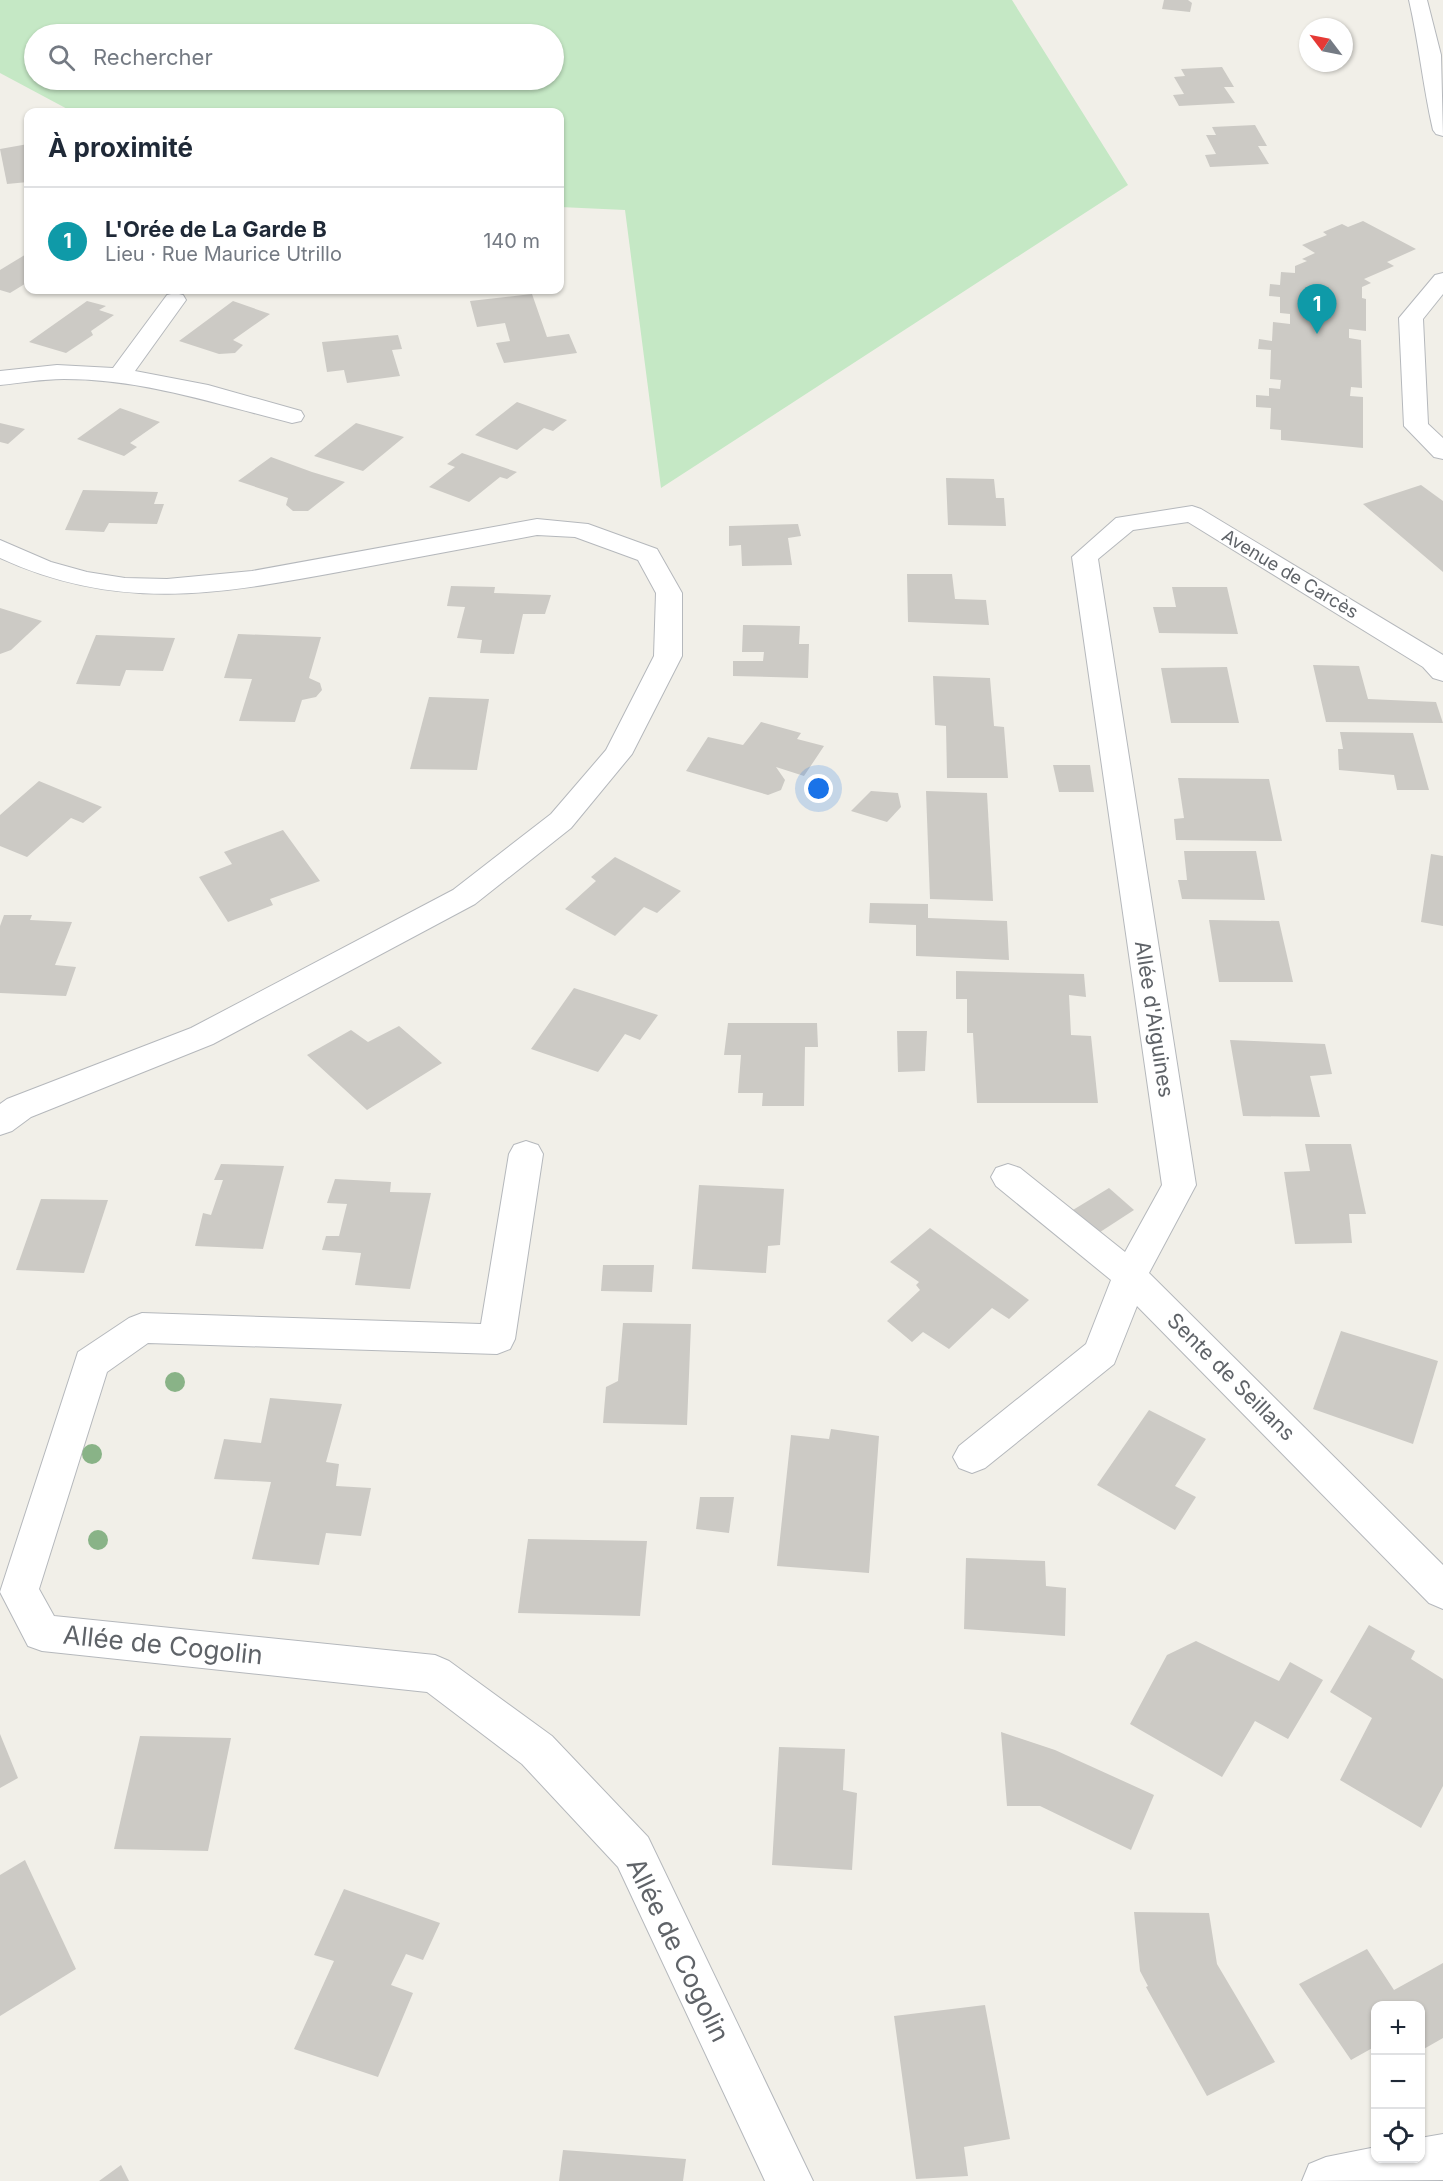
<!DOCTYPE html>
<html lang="fr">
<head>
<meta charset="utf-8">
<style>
  body { margin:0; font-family:Inter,sans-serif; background:#f2f2f3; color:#1f2937 }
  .controls { position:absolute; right:18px; bottom:18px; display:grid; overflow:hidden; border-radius:12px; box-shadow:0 2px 4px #0004 }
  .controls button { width:54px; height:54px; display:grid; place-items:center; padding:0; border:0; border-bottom:2px solid #e0e1e3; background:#fff; color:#1f2937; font:30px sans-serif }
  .compass { position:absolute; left:1299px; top:18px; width:54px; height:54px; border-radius:50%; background:#fff; box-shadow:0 2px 4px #0004; rotate:302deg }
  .you { position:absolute; left:819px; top:789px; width:21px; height:21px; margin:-15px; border:4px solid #fff; border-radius:50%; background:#1a73e8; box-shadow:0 0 0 9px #1a73e833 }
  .badge { display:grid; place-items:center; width:39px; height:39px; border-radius:50%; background:#ea580c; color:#fff; font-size:20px; font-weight:700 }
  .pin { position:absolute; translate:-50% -50px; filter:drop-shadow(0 2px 3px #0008) }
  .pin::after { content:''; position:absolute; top:32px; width:21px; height:18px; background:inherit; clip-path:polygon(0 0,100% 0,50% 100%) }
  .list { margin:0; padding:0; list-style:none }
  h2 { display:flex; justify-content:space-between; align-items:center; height:78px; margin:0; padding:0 24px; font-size:26px }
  h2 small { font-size:20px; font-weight:400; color:#747a83 }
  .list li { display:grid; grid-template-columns:39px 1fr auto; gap:18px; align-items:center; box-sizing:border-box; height:108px; padding:0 24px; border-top:2px solid #e0e1e3 }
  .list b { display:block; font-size:22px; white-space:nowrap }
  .list p { margin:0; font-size:20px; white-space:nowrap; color:#747a83 }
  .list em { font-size:20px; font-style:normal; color:#747a83 }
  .icon { flex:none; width:33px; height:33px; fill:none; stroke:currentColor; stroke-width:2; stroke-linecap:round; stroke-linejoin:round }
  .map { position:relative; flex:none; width:1443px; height:2181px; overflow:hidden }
  .search { position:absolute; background:#fff; box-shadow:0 2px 4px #0004; left:24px; top:24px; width:540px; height:66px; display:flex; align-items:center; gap:15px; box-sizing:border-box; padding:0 21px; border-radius:33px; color:#747a83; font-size:22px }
  .panel { position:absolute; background:#fff; box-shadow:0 2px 4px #0004; left:24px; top:108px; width:540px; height:186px; border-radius:12px }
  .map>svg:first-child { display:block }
  .green { fill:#c5e8c5; fill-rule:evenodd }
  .building { fill:#cccac5 }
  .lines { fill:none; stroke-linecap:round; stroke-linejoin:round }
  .minor-casing { stroke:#b5b8bc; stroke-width:2 }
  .minor { fill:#fff; fill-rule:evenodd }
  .tree { fill:#89b387 }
  .labels { text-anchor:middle; stroke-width:4.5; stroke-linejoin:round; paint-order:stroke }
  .far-street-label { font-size:18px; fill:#5f6368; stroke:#fff }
  .street-label { font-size:21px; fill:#5f6368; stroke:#fff }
  .near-street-label { font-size:26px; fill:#5f6368; stroke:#fff }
</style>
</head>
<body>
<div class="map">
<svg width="1443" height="2181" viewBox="0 0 1443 2181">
  <rect width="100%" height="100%" fill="#f1efe8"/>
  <path class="green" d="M0,0H1012L1128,185L661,488L625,210L560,207V112H73L0,73ZM34,34H554V80H34Z"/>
  <g class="building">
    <polygon points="1164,0 1188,0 1192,3 1190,12 1162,9"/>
    <polygon points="1222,67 1234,87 1224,87 1235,103 1179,106 1173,95 1184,94 1174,77 1185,76 1181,69"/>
    <polygon points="1255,125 1267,146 1258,146 1269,164 1210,167 1205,155 1216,154 1206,135 1216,135 1212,127"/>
    <polygon points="28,144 28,182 7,184 0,149"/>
    <polygon points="1363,221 1416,249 1387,262 1394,266 1364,279 1371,283 1362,287 1362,298 1366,299 1366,331 1349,329 1349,338 1361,340 1362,388 1351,387 1350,396 1363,397 1363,448 1281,440 1281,430 1270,429 1271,408 1256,407 1256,395 1269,396 1269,388 1280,389 1281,380 1270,379 1271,350 1258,349 1259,339 1272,341 1273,322 1290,324 1290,314 1280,313 1280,297 1269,296 1270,284 1280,285 1281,272 1295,273 1295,266 1307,261 1302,259 1315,253 1302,245 1327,235 1323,232 1342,224 1348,227"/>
    <polygon points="28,253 28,282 10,293 0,290 0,270"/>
    <polygon points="532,294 547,337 569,334 577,353 504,363 496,343 510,341 505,323 477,327 470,301"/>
    <polygon points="87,301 106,306 99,310 114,315 91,331 93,335 66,353 29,342"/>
    <polygon points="233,301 270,314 233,340 243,345 235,353 219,354 179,341"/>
    <polygon points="398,335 402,349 392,350 400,376 347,383 344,370 327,372 322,342"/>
    <polygon points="517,402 567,420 553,431 544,428 517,450 475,435"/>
    <polygon points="120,408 160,422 130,443 137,447 124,456 77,439"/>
    <polygon points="0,423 25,429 8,444 0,442"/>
    <polygon points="356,423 404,437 363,471 314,456"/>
    <polygon points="462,453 517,472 507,479 500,477 469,502 429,487 455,467 447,464"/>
    <polygon points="271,457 312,472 345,482 308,511 293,511 286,505 288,498 238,481"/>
    <polygon points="946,478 994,479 996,498 1004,498 1006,526 948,525"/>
    <polygon points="1421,485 1443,501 1443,572 1363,504"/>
    <polygon points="83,490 158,492 154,504 164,504 157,524 109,523 104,532 65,530"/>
    <polygon points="798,524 801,536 788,538 792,565 742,566 741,545 729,546 729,526"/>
    <polygon points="907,574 952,574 955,599 986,600 989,625 908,622"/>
    <polygon points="451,586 495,587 494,593 551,595 545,614 523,614 514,654 480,653 482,640 457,638 465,607 447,606"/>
    <polygon points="1172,587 1227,587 1238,634 1159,633 1153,607 1176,607"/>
    <polygon points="0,608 42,621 11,650 0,654"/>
    <polygon points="743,625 800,626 799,644 809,644 808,678 733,676 733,661 763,661 764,652 742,652"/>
    <polygon points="238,634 321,637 309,678 320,683 322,690 316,697 302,700 295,722 239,721 252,679 224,678"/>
    <polygon points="96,635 175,638 163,671 126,670 120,686 76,684"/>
    <polygon points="1313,665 1359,666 1368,699 1436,702 1443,723 1326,722"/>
    <polygon points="1227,667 1239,723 1171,723 1161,668"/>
    <polygon points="933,676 990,678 994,726 1004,727 1008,778 947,778 946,726 935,725"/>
    <polygon points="429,697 489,699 477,770 410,769"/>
    <polygon points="761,722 801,733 797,739 824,746 804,776 776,767 785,780 781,790 768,795 686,771 708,737 743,745"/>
    <polygon points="1340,732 1413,733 1429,790 1397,790 1394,775 1339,770 1338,749 1343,749"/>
    <polygon points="1053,765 1090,765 1094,792 1059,792"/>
    <polygon points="1178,778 1269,779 1282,841 1176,840 1174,819 1184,818"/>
    <polygon points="39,781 102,807 83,823 71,818 27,857 0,846 0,815"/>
    <polygon points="871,791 898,793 901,807 887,822 851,811"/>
    <polygon points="926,791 987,793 993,901 930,899"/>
    <polygon points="283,830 320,881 270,899 273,905 228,922 199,877 232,864 224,852"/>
    <polygon points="1184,851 1256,851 1265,900 1182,899 1178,880 1187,880"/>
    <polygon points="1431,854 1443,856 1443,926 1421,922"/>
    <polygon points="615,857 681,891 657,913 644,907 615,936 565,909 596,881 591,877"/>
    <polygon points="870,903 928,904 928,918 1007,921 1009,960 916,956 916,925 869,923"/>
    <polygon points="4,915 32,915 30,920 72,922 55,965 76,967 66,996 0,993 0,926"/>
    <polygon points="1209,920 1279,921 1293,982 1219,982"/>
    <polygon points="956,971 1084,974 1086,997 1069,995 1071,1035 1091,1036 1098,1103 977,1103 973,1033 967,1033 967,999 956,999"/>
    <polygon points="574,988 658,1015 640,1040 625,1034 598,1072 531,1049"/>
    <polygon points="728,1023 817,1023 818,1047 805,1047 804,1106 762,1106 763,1093 738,1093 741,1055 724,1055"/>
    <polygon points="399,1026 442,1063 367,1110 307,1055 351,1030 368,1042"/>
    <polygon points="897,1031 927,1031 925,1071 898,1072"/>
    <polygon points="1230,1040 1325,1044 1332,1074 1310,1076 1320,1117 1243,1116"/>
    <polygon points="1305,1144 1351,1144 1366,1214 1349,1214 1352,1243 1295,1244 1284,1172 1310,1171"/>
    <polygon points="221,1164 284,1166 263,1249 195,1246 203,1213 211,1215 223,1180 214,1180"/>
    <polygon points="335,1179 391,1182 390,1192 431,1193 410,1289 355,1285 361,1253 322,1250 326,1236 339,1236 347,1204 327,1203"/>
    <polygon points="699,1185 784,1189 780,1245 768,1246 766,1273 692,1269"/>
    <polygon points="1109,1188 1134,1210 1094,1236 1068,1213"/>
    <polygon points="41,1199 108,1200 84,1273 16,1270"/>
    <polygon points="930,1228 1029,1300 1009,1319 992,1308 949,1349 923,1332 912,1342 887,1321 920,1290 916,1285 919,1282 890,1262"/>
    <polygon points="603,1265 654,1265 652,1292 601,1291"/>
    <polygon points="623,1323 691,1324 687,1425 603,1423 606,1387 618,1381"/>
    <polygon points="1341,1331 1438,1361 1413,1444 1313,1409"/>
    <polygon points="270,1398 342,1404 326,1462 339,1464 336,1486 371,1488 361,1536 326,1533 319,1565 252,1559 271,1482 214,1479 224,1439 261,1443"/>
    <polygon points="1149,1410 1206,1439 1175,1486 1196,1497 1175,1530 1097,1485"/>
    <polygon points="831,1429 879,1436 869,1573 777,1566 791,1435 829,1439"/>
    <polygon points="700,1497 734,1497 729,1533 696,1529"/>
    <polygon points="528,1539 647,1541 640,1616 518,1613"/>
    <polygon points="966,1558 1045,1561 1046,1586 1066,1588 1065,1636 964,1629"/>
    <polygon points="1369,1625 1415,1651 1411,1659 1443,1679 1443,1786 1421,1828 1340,1780 1372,1718 1330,1692"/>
    <polygon points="1196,1641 1279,1681 1290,1662 1323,1680 1288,1739 1255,1721 1222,1777 1130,1724 1167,1655"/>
    <polygon points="1001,1732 1055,1750 1154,1795 1131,1850 1040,1806 1007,1806"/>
    <polygon points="0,1734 18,1778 0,1788"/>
    <polygon points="140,1736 231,1738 208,1851 114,1849"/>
    <polygon points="779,1747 845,1749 843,1790 857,1793 852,1870 772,1865"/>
    <polygon points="25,1860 76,1969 0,2016 0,1875"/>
    <polygon points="344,1889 440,1923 423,1960 406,1954 391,1985 413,1993 378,2077 294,2049 334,1961 314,1955"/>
    <polygon points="1134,1912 1209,1913 1217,1964 1275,2062 1207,2096 1146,1987 1148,1986 1140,1971"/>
    <polygon points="1367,1949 1394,1990 1443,1963 1443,2038 1422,2050 1420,2006 1376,2006 1376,2046 1351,2060 1299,1984"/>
    <polygon points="985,2005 1010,2139 964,2147 968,2176 916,2179 894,2016"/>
    <polygon points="563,2150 686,2159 683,2181 559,2181"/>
    <polygon points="121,2165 129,2181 99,2181"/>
  </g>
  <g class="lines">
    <defs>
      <g id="minor">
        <path d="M1409,0H1427L1441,55L1443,136L1436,134L1433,130C1423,87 1419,43 1409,0Z"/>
        <polygon points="1443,273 1443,294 1423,319 1428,424 1443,438 1443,459 1434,457 1404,426 1399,318 1435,275"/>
        <path d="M175,293L183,295L186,300L135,371L208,385L301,411L304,416L301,421L292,423C216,404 143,379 64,379C42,379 21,383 0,385V371L57,365L113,368L167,295Z"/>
        <polygon points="1192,506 1201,509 1443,655 1443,681 1433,678 1423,667 1188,522 1133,530 1098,559 1196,1185 1149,1273 1443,1565 1443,1609 1429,1603 1137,1306 1114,1364 985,1468 972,1473 959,1468 953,1457 959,1446 1086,1344 1111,1280 996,1186 991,1177 996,1168 1008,1164 1020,1168 1125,1252 1162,1185 1072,557 1116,518"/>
        <path d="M537,519L588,524L657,549L682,593V656L632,754L571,828L475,904L213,1044L31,1117L12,1131L0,1135V1104L7,1099L191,1028L453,890L551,814L606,750L654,656L656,593L638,560L575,537L537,535C473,547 408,559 344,571C219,594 120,613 0,558V540L51,562L87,572L125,578L167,579L252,571Z"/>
        <polygon points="526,1141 538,1145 543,1154 515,1339 510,1349 497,1354 148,1343 107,1372 39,1589 54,1616 435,1655 449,1661 552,1736 648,1837 813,2181 765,2181 618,1867 522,1764 427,1692 42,1651 28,1646 0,1592 78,1352 129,1318 142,1313 481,1324 509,1154 514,1145"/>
        <polygon points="1443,2134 1443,2180 1302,2181 1309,2164 1326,2157 1376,2147 1376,2158 1420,2158 1420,2138"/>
      </g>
    </defs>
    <use href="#minor" class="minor-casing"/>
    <use href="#minor" class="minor"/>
  </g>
  <g class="tree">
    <circle cx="175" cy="1382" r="10"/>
    <circle cx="92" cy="1454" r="10"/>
    <circle cx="98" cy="1540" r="10"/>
  </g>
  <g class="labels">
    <g class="far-street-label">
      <text transform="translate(1290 574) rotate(31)" y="6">Avenue de Carcès</text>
    </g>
    <g class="street-label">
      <text transform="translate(1154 1019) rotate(81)" y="7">Allée d'Aiguines</text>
      <text transform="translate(1231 1377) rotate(45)" y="7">Sente de Seillans</text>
    </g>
    <g class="near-street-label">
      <text transform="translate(163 1645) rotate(6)" y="9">Allée de Cogolin</text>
      <text transform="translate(678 1950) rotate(64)" y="9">Allée de Cogolin</text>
    </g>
  </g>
</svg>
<div class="controls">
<button>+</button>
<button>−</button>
<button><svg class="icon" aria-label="locate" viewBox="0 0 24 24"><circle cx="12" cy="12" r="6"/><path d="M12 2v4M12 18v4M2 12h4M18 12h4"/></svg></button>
</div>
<svg class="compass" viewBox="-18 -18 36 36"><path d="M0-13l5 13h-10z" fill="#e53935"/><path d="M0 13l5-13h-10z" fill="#747a83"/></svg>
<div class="you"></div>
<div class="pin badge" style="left:1317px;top:334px;background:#0f9aa8">1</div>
<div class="search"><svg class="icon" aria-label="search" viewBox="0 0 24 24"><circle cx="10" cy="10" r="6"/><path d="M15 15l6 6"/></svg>Rechercher</div>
<section class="panel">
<h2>À proximité<small></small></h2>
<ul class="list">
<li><span class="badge" style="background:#0f9aa8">1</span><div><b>L'Orée de La Garde B</b><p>Lieu · Rue Maurice Utrillo</p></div><em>140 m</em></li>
</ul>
</section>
</div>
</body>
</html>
